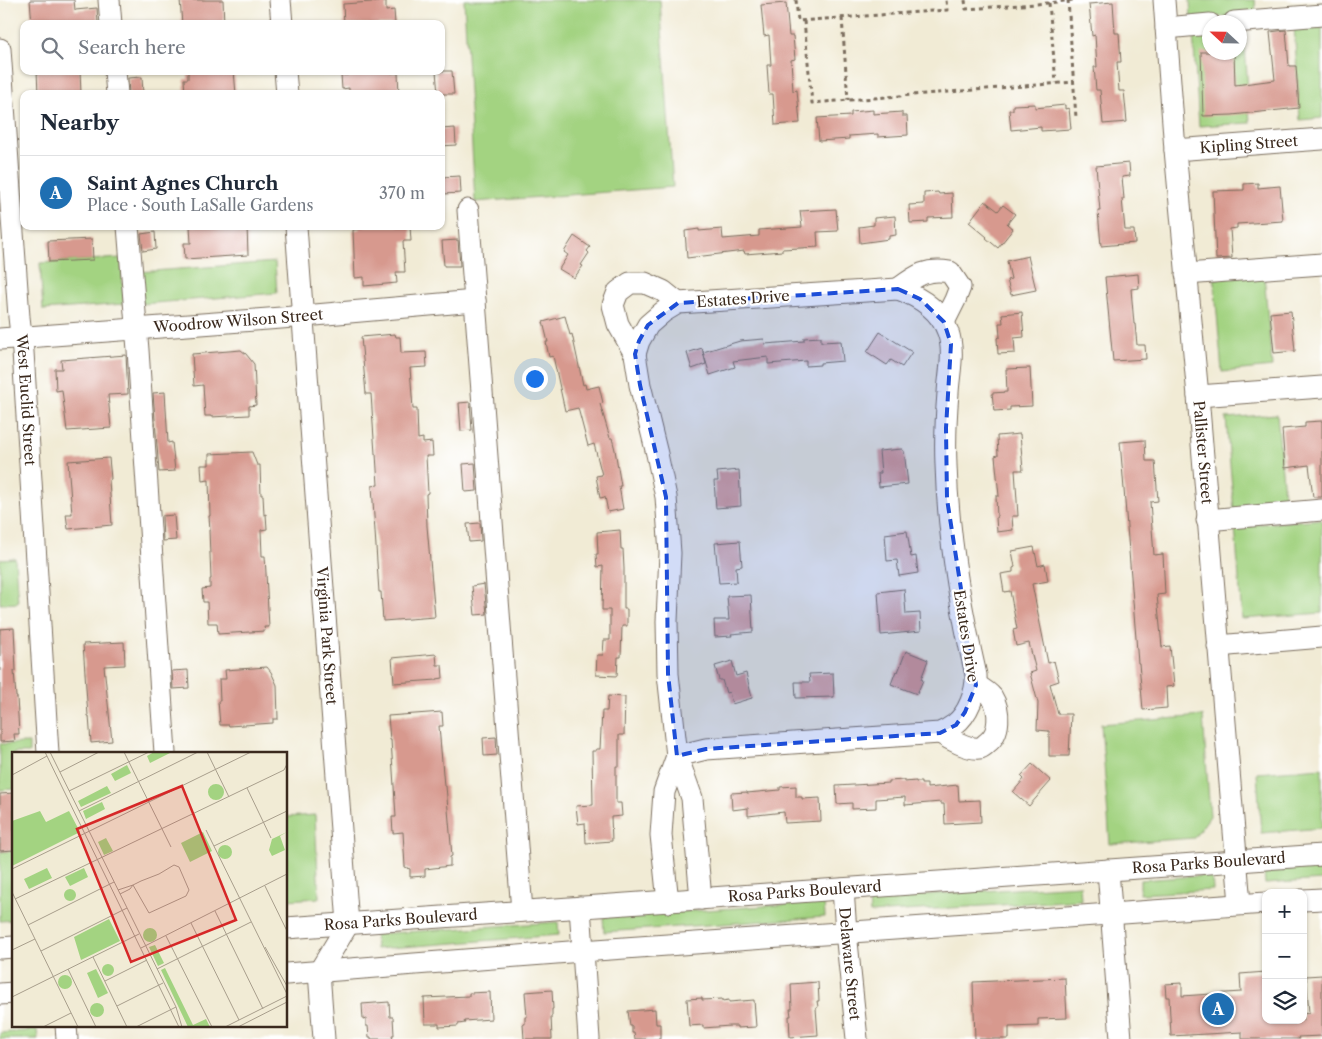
<!DOCTYPE html>
<html lang="en">
<head>
<meta charset="utf-8">
<style>
  body { margin:0; font-family:"Libre Caslon Text",serif; background:#f6f6f7; color:#1f2937 }
  .controls { position:absolute; right:15px; bottom:15px; display:grid; overflow:hidden; border-radius:10px; box-shadow:0 1px 4px #0004 }
  .controls button { width:45px; height:45px; display:grid; place-items:center; padding:0; border:0; border-bottom:1px solid #e0e1e3; background:#fff; color:#1f2937; font:25px sans-serif }
  .compass { position:absolute; left:1202px; top:15px; width:45px; height:45px; border-radius:50%; background:#fff; box-shadow:0 1px 4px #0004; rotate:292deg }
  .you { position:absolute; left:534px; top:378px; width:18px; height:18px; margin:-12px; border:4px solid #fff; border-radius:50%; background:#1a73e8; box-shadow:0 0 0 8px #1a73e833 }
  .badge { display:grid; place-items:center; width:32px; height:32px; border-radius:50%; background:#1f6fb2; color:#fff; font-size:16px; font-weight:700 }
  .pin { position:absolute; translate:-50% -50%; border:2px solid #fff; box-shadow:0 1px 5px #0006 }
  .list { margin:0; padding:0; list-style:none }
  h2 { display:flex; justify-content:space-between; align-items:center; height:65px; margin:0; padding:0 20px; font-size:21px }
  h2 small { font-size:16px; font-weight:400; color:#747a83 }
  .list li { display:grid; grid-template-columns:32px 1fr auto; gap:15px; align-items:center; box-sizing:border-box; height:75px; padding:0 20px; border-top:1px solid #e0e1e3 }
  .list b { display:block; font-size:19px; white-space:nowrap }
  .list p { margin:0; font-size:16px; white-space:nowrap; color:#747a83 }
  .list em { font-size:16px; font-style:normal; color:#747a83 }
  .icon { flex:none; width:28px; height:28px; fill:none; stroke:currentColor; stroke-width:2; stroke-linecap:round; stroke-linejoin:round }
  .map { position:relative; flex:none; width:1322px; height:1039px; overflow:hidden }
  .search { position:absolute; background:#fff; box-shadow:0 1px 4px #0004; left:20px; top:20px; width:425px; height:55px; display:flex; align-items:center; gap:12px; box-sizing:border-box; padding:0 18px; border-radius:10px; color:#747a83; font-size:19px }
  .panel { position:absolute; background:#fff; box-shadow:0 1px 4px #0004; left:20px; top:90px; width:425px; height:140px; border-radius:10px }
  .map>svg:first-child { display:block }
  .green { fill:#a3d381; stroke:#6f7e50 }
  .building { fill:#d7998e }
  .lines { fill:none; stroke-linecap:round; stroke-linejoin:round }
  .minor-casing { stroke:#7b6e5e; stroke-width:23 }
  .path { stroke:#7b6e5e; stroke-width:3; stroke-dasharray:4 4; stroke-linecap:butt }
  .minor { stroke:#fff; stroke-width:21 }
  .marked { fill:#1d4ed8; fill-opacity:0.2; stroke:#1d4ed8; stroke-width:4; stroke-dasharray:10 6; stroke-linejoin:round }
  .labels { text-anchor:middle; stroke-width:4.5; stroke-linejoin:round; paint-order:stroke }
  .street-label { font-size:15px; fill:#3b2a1e; stroke:#fff }
  .inset-road { fill:none; stroke:#a89e8c; stroke-width:1 }
  .view { fill:#d62828; fill-opacity:0.15; stroke:#d62828; stroke-width:2.5 }
  .inset-edge { fill:none; stroke:#3b2a1e; stroke-width:2.5 }
</style>
</head>
<body>
<div class="map">
<svg width="1322" height="1039" viewBox="0 0 1322 1039">
  <rect width="100%" height="100%" fill="#fff"/>
  <filter id="ink" filterUnits="userSpaceOnUse"><feTurbulence type="fractalNoise" baseFrequency=".02" numOctaves="2"/><feDisplacementMap in="SourceGraphic" scale="10" xChannelSelector="R" yChannelSelector="G"/><feConvolveMatrix kernelMatrix="1 2 1 2 8 2 1 2 1" color-interpolation-filters="sRGB"/></filter>
  <filter id="wash" filterUnits="userSpaceOnUse"><feTurbulence type="fractalNoise" baseFrequency=".0096" numOctaves="4" result="noise"/><feDisplacementMap in="SourceGraphic" scale="20" xChannelSelector="R" yChannelSelector="G"/><feGaussianBlur stdDeviation="1.12" result="paint"/><feColorMatrix in="noise" values="0 0 0 0 0 0 0 0 0 0 0 0 0 0 0 0 0 1.4 0 .05"/><feComposite in="paint" operator="in"/></filter>
  <g filter="url(#wash)">
    <rect width="100%" height="100%" fill="#f1ebd5"/>
    <g class="green">
      <polygon points="464,0 660,0 673,187 475,202"/>
      <polygon points="1190,0 1255,0 1256,14 1191,19"/>
      <polygon points="1322,24 1322,118 1300,120 1294,25"/>
      <polygon points="1240,29 1244,29 1250,123 1199,126 1193,32 1209,31 1210,52 1240,52"/>
      <polygon points="121,258 124,304 43,310 40,263"/>
      <polygon points="275,262 277,293 142,304 139,272"/>
      <polygon points="1264,274 1272,367 1222,372 1214,279"/>
      <polygon points="1277,414 1285,506 1234,511 1226,418"/>
      <polygon points="1322,519 1322,613 1242,619 1235,526"/>
      <polygon points="15,558 18,603 0,604 0,559"/>
      <polygon points="1203,716 1210,816 1194,838 1110,844 1101,724"/>
      <polygon points="29,743 29,753 14,753 14,789 0,790 0,744"/>
      <polygon points="1322,768 1322,828 1261,833 1257,773"/>
      <polygon points="315,815 319,898 286,900 286,817"/>
      <polygon points="14,851 14,920 0,921 0,852"/>
      <polygon points="1322,867 1322,880 1265,884 1264,871"/>
      <polygon points="1212,875 1213,890 1140,894 1140,880"/>
      <polygon points="1080,885 1081,900 870,913 869,898"/>
      <polygon points="824,902 825,917 604,932 603,917"/>
      <polygon points="558,922 559,935 376,949 375,934"/>
      <polygon points="37,1030 38,1039 0,1039 0,1033"/>
    </g>
    <g id="blocks">
      <g class="building">
        <polygon points="30,0 74,0 75,10 97,8 98,23 32,24"/>
        <polygon points="180,0 223,0 224,24 182,24"/>
        <polygon points="386,1 386,11 394,10 395,24 344,24 343,4"/>
        <polygon points="1113,2 1115,33 1119,33 1121,62 1117,62 1119,91 1124,91 1127,122 1103,124 1100,90 1096,90 1094,67 1097,67 1095,35 1092,36 1089,4"/>
        <polygon points="786,3 789,36 793,36 795,59 791,60 793,91 797,90 800,123 775,125 773,94 769,94 767,65 771,65 769,35 764,36 761,5"/>
        <polygon points="1286,30 1289,66 1296,66 1299,108 1232,115 1203,116 1201,52 1234,52 1235,85 1275,80 1270,32"/>
        <polygon points="37,71 80,71 81,94 38,94"/>
        <polygon points="188,71 234,71 236,94 185,94 184,79 188,79"/>
        <polygon points="348,71 391,71 391,73 398,73 399,94 349,94 349,88 342,89 341,75 348,75"/>
        <polygon points="436,71 452,71 454,94 438,94"/>
        <polygon points="142,77 143,94 129,94 128,78"/>
        <polygon points="1035,104 1035,108 1065,105 1065,109 1069,108 1071,129 1041,131 1041,127 1011,130 1009,110 1013,110 1013,105"/>
        <polygon points="873,110 873,114 902,112 902,116 907,116 908,135 878,137 878,134 849,136 849,139 819,141 817,118 851,116 851,112"/>
        <polygon points="455,128 456,145 441,146 441,129"/>
        <polygon points="1129,163 1130,176 1122,177 1124,199 1122,199 1125,230 1134,230 1135,243 1101,246 1098,211 1100,211 1096,166"/>
        <polygon points="460,176 461,193 443,194 442,177"/>
        <polygon points="1258,183 1258,188 1280,186 1283,221 1237,224 1237,228 1230,229 1232,258 1216,259 1213,191 1244,190 1244,184"/>
        <polygon points="938,192 939,194 952,193 953,217 928,218 928,222 910,223 909,205 924,204 924,193"/>
        <polygon points="985,201 998,211 1003,205 1015,214 1007,224 1013,229 998,248 986,238 987,237 969,222"/>
        <polygon points="836,209 838,231 817,232 818,247 782,249 782,251 745,254 744,251 687,258 685,231 699,229 699,231 722,229 723,239 759,236 759,230 802,227 800,211"/>
        <polygon points="895,216 896,235 889,236 889,239 860,243 859,227 874,225 874,218"/>
        <polygon points="190,226 247,226 248,255 185,259 184,243 191,243"/>
        <polygon points="360,226 410,226 411,241 403,241 405,272 396,272 397,283 364,286 364,277 355,278 353,230 360,229"/>
        <polygon points="155,232 156,249 143,251 141,234"/>
        <polygon points="574,236 590,247 587,251 589,253 581,265 583,266 574,278 559,269 568,255 564,252"/>
        <polygon points="92,239 93,260 49,262 48,241"/>
        <polygon points="458,240 460,266 444,266 442,241"/>
        <polygon points="1028,256 1036,290 1011,295 1007,280 1011,279 1007,261"/>
        <polygon points="1138,274 1139,288 1131,289 1134,324 1135,324 1137,345 1145,345 1146,359 1113,361 1105,277"/>
        <polygon points="1291,311 1295,351 1274,353 1270,313"/>
        <polygon points="1022,312 1024,337 1014,338 1015,353 998,354 997,338 1000,337 999,323 1003,323 1002,314"/>
        <polygon points="565,316 570,335 572,334 583,385 585,384 586,389 599,386 603,403 600,404 610,438 612,438 615,450 621,486 619,486 623,509 608,512 605,497 600,498 596,476 602,475 594,444 588,446 578,408 565,411 553,356 549,357 546,342 548,342 543,322"/>
        <polygon points="880,332 912,352 902,367 891,360 887,365 867,352"/>
        <polygon points="395,334 396,337 400,337 401,353 426,352 427,367 410,368 413,409 417,409 418,439 423,438 423,443 432,442 433,456 426,456 428,493 426,494 427,526 435,617 383,621 381,592 379,592 372,486 378,485 376,454 375,454 371,394 366,394 361,337"/>
        <polygon points="821,337 821,342 841,341 843,361 820,363 820,365 806,366 806,361 768,364 768,357 733,361 735,367 710,375 703,352 740,341 764,339 765,344 804,341 804,338"/>
        <polygon points="702,348 706,364 692,369 687,353"/>
        <polygon points="241,350 246,354 254,364 256,405 249,406 249,415 211,417 211,416 205,416 203,385 194,386 192,354"/>
        <polygon points="126,355 128,394 108,395 111,428 67,431 62,390 56,391 55,369 62,369 61,360"/>
        <polygon points="1030,368 1032,406 1010,407 1010,410 994,411 992,393 1007,392 1006,369"/>
        <polygon points="165,392 168,443 172,442 175,471 159,472 153,393"/>
        <polygon points="470,402 472,430 461,431 459,403"/>
        <polygon points="1322,421 1322,497 1313,497 1309,465 1285,468 1282,429 1305,427 1305,422"/>
        <polygon points="1020,434 1023,470 1015,470 1018,516 1012,516 1013,530 997,532 996,517 997,517 996,496 999,496 995,456 998,455 997,436"/>
        <polygon points="1145,440 1146,461 1155,461 1158,501 1150,502 1154,555 1163,554 1165,594 1157,595 1162,647 1170,646 1174,686 1166,687 1167,708 1143,710 1139,663 1138,663 1123,477 1120,442"/>
        <polygon points="902,449 903,451 904,451 908,484 879,487 878,473 881,473 879,451"/>
        <polygon points="252,452 257,465 260,465 261,495 263,495 264,515 266,514 267,529 261,530 262,556 265,556 269,627 264,627 265,631 218,634 217,623 208,623 207,602 203,602 202,589 210,588 210,579 211,579 209,530 210,530 209,516 210,516 209,480 202,481 201,465 209,465 209,454"/>
        <polygon points="109,458 111,479 109,480 112,525 68,529 66,514 72,514 68,461"/>
        <polygon points="475,463 477,491 465,492 463,464"/>
        <polygon points="739,470 741,506 716,508 714,481 718,481 717,472"/>
        <polygon points="174,515 176,540 163,541 162,516"/>
        <polygon points="480,523 481,541 469,542 467,524"/>
        <polygon points="620,530 621,549 623,549 624,569 624,609 627,609 627,626 622,626 621,657 618,657 617,676 596,675 597,655 603,655 604,640 610,640 610,610 602,610 603,566 597,567 596,554 598,554 597,532"/>
        <polygon points="907,531 911,557 916,556 918,573 899,576 897,560 887,561 885,534"/>
        <polygon points="740,541 742,566 736,567 737,582 719,583 715,543"/>
        <polygon points="1034,547 1038,566 1045,564 1048,581 1032,584 1048,663 1054,661 1059,681 1050,684 1058,714 1071,714 1069,756 1049,756 1049,731 1037,730 1038,703 1030,673 1036,671 1029,643 1016,646 1013,630 1017,629 1010,591 1004,592 1001,574 1013,572 1013,568 1015,567 1012,551"/>
        <polygon points="484,584 487,614 475,615 472,586"/>
        <polygon points="904,589 906,614 920,613 921,631 881,635 878,592"/>
        <polygon points="751,595 753,632 731,634 732,636 715,637 714,620 729,620 727,596"/>
        <polygon points="14,628 16,671 14,671 16,697 17,697 19,734 14,734 15,741 0,742 0,629"/>
        <polygon points="124,642 125,665 104,666 112,741 91,743 89,716 88,716 83,644"/>
        <polygon points="906,651 928,660 921,679 923,680 917,694 891,684 896,671 898,672"/>
        <polygon points="436,654 437,665 442,665 443,678 437,679 437,680 394,683 392,658"/>
        <polygon points="732,661 736,676 746,673 752,698 732,704 729,692 726,693 722,680 719,680 715,666"/>
        <polygon points="267,667 271,672 277,685 278,719 273,719 273,723 229,726 229,725 220,725 218,701 220,701 219,679 226,679 225,670"/>
        <polygon points="188,670 189,688 173,689 172,671"/>
        <polygon points="833,673 834,697 796,698 795,682 810,682 809,674"/>
        <polygon points="608,696 625,697 624,735 619,735 619,766 616,766 616,803 621,803 622,816 611,817 612,841 586,843 585,823 578,824 576,806 593,805 592,751 596,751 596,749 600,749 602,711 607,711"/>
        <polygon points="442,712 443,726 439,726 444,786 446,786 452,856 450,857 450,866 425,869 425,876 410,877 410,869 405,867 403,832 393,833 392,817 396,817 391,740 390,740 388,716"/>
        <polygon points="496,737 497,755 484,756 483,738"/>
        <polygon points="1032,764 1051,781 1029,806 1013,792 1024,779 1021,776"/>
        <polygon points="904,780 904,782 916,781 916,782 921,782 921,784 927,784 927,788 958,785 959,801 980,800 981,822 945,824 944,804 941,804 941,802 905,805 905,797 876,799 876,808 852,809 852,803 837,804 836,786 889,783 889,781"/>
        <polygon points="796,786 796,797 802,797 802,799 820,798 821,821 785,823 784,812 748,816 748,808 732,810 731,793 747,792 747,793 780,790 780,787"/>
        <polygon points="14,793 14,850 0,851 0,794"/>
        <polygon points="1266,972 1266,1020 1304,1020 1303,1014 1309,1013 1306,976 1322,975 1322,1036 1298,1037 1299,1039 1242,1039 1242,1032 1171,1036 1169,997 1166,997 1165,984 1182,983 1182,996 1241,992 1240,974"/>
        <polygon points="1065,978 1067,1018 1038,1019 1038,1026 1009,1027 1009,1039 975,1039 973,982"/>
        <polygon points="818,982 819,1001 817,1001 818,1007 816,1008 818,1035 790,1037 789,1016 791,1016 790,1009 792,1009 791,984"/>
        <polygon points="552,990 553,1009 552,1009 552,1016 551,1016 552,1039 524,1039 523,1024 525,1024 525,1017 527,1017 525,992"/>
        <polygon points="490,992 491,1019 464,1021 465,1023 458,1024 458,1026 439,1027 439,1024 425,1024 424,998 469,996 469,993"/>
        <polygon points="702,998 702,1000 722,999 722,1001 729,1000 729,1002 754,1000 756,1027 737,1028 737,1026 730,1026 703,1028 703,1025 689,1026 687,999"/>
        <polygon points="389,1002 390,1017 393,1017 394,1035 392,1035 393,1039 371,1039 371,1037 369,1037 368,1026 366,1026 366,1019 363,1020 362,1004"/>
        <polygon points="655,1009 656,1024 660,1024 660,1039 635,1039 634,1033 632,1033 632,1026 630,1026 628,1011"/>
      </g>
    </g>
  </g>
  <g filter="url(#ink)">
    <use href="#blocks" fill-opacity="0" stroke="#7b6e5e" stroke-width="1"/>
    <g class="lines">
      <defs>
        <g id="minor">
          <polyline points="109,0 111,24"/>
          <polyline points="280,0 282,24"/>
          <path id="s1" d="M1164,0L1175,150L1198,396L1240,904"/>
          <polyline points="1234,22 1322,15"/>
          <polyline points="1166,28 1210,24"/>
          <path id="s2" d="M0,49L19,317L23,352L48,753"/>
          <polyline points="115,71 117,94"/>
          <polyline points="285,71 287,94"/>
          <path id="s3" d="M1175,150L1322,139"/>
          <polyline points="468,210 522,911"/>
          <polyline points="128,226 138,350 165,753"/>
          <path id="s4" d="M296,226L348,924L319,972L324,1039"/>
          <polyline points="1186,274 1322,264"/>
          <path d="M898,289C917,275 926,268 950,272L960,287L955,300L944,322"/>
          <path id="s5" d="M0,339L281,318L475,301"/>
          <polyline points="635,354 618,324 613,305 618,292 630,283 645,283 663,291 678,303"/>
          <polyline points="1198,396 1322,387"/>
          <polyline points="1207,520 1322,510"/>
          <polyline points="1218,646 1322,637"/>
          <path d="M940,733C949,739 969,750 980,748C983,747 985,745 987,743C1001,733 1000,710 992,697C988,692 981,688 976,685"/>
          <path d="M677,756L706,749L940,733C945,731 950,728 954,725C968,715 977,691 976,675C960,606 948,536 946,465C945,441 946,417 948,393C949,373 955,352 948,332C940,310 920,297 898,289L678,303L663,312L648,325L639,341L635,354L640,385L657,454L666,497L670,553L667,621L668,674L677,756L692,798L701,899"/>
          <polyline points="1108,870 1121,1039"/>
          <path id="s6" d="M843,889L846,932L857,1039"/>
          <polyline points="1303,900 1322,899"/>
          <polyline points="668,902 661,835 664,792 677,756"/>
          <polyline points="580,907 589,1039"/>
          <path id="s7" d="M286,928L1322,855"/>
          <polyline points="0,948 14,947"/>
          <polyline points="286,974 582,951 1266,903"/>
          <polyline points="0,994 14,993"/>
          <polyline points="66,1025 67,1039"/>
        </g>
      </defs>
      <use href="#minor" class="minor-casing"/>
      <g class="path">
        <polyline points="796,0 798,21 947,10 946,0"/>
        <polyline points="965,0 966,9 1049,3 1073,0"/>
        <polyline points="1068,0 1076,118"/>
        <polyline points="1049,3 1056,83"/>
        <polyline points="842,18 848,100"/>
        <polyline points="804,21 812,103 1074,82"/>
      </g>
      <use href="#minor" class="minor"/>
    </g>
  </g>
  <path class="marked" d="M898,289L920,299L944,322L951,344L946,428L947,499L976,685L965,712L956,725L940,733L706,749L677,756L668,674L666,497L640,385L635,354L639,341L648,325L678,303Z"/>
  <g class="labels">
    <g class="street-label">
      <text dy="5" stroke="none"><textPath href="#s3" startOffset="74">Kipling Street</textPath></text>
      <text transform="translate(743 299) rotate(-4)" y="5">Estates Drive</text>
      <text dy="5" stroke="none"><textPath href="#s5" startOffset="239">Woodrow Wilson Street</textPath></text>
      <text dy="5" stroke="none"><textPath href="#s2" startOffset="352">West Euclid Street</textPath></text>
      <text dy="5" stroke="none"><textPath href="#s1" startOffset="454">Pallister Street</textPath></text>
      <text dy="5" stroke="none"><textPath href="#s4" startOffset="411">Virginia Park Street</textPath></text>
      <text transform="translate(966 636) rotate(81)" y="5">Estates Drive</text>
      <text dy="5" stroke="none"><textPath href="#s7" startOffset="925">Rosa Parks Boulevard</textPath></text>
      <text dy="5" stroke="none"><textPath href="#s7" startOffset="520">Rosa Parks Boulevard</textPath></text>
      <text dy="5" stroke="none"><textPath href="#s7" startOffset="115">Rosa Parks Boulevard</textPath></text>
      <text dy="5" stroke="none"><textPath href="#s6" startOffset="75">Delaware Street</textPath></text>
    </g>
  </g>
  <g transform="translate(12 752)">
    <rect width="275" height="275" fill="#f1ebd5"/>
    <path d="M142,0H160L138,11L135,4ZM115,13L119,21L103,29L99,22ZM196 40a8 8 0 1 1 16 0a8 8 0 1 1-16 0ZM95,34L99,41L69,55L66,49ZM90,50L93,57L74,67L71,59ZM28,59L34,70L57,59L68,80L0,114V69ZM191,80L200,99L178,110L169,91ZM275,80L268,84L273,98L260,104L257,98L260,87ZM94,86L101,99L92,103L86,90ZM206 100a7 7 0 1 1 14 0a7 7 0 1 1-14 0ZM35,116L40,126L17,137L12,127ZM72,116L76,125L58,134L53,125ZM52 143a6 6 0 1 1 12 0a6 6 0 1 1-12 0ZM97,167L108,189L69,208L62,185ZM131 183a7 7 0 1 1 14 0a7 7 0 1 1-14 0ZM143,193L152,211L146,214L137,195ZM90 218a6 6 0 1 1 12 0a6 6 0 1 1-12 0ZM153,216L181,273L194,267L198,275H176L149,218ZM84,217L96,241L86,246L75,221ZM46 230a7 7 0 1 1 14 0a7 7 0 1 1-14 0ZM78 258a7 7 0 1 1 14 0a7 7 0 1 1-14 0Z" fill="#a3d381"/>
    <path class="inset-road" d="M33,0L167,275M38,0L164,255L170,275M112,0L159,95M195,0L217,45M48,20L87,0M0,23L35,4M235,36L259,86M57,39L137,0M67,59L186,0M194,78L275,242M202,94L275,59M0,117L239,0M253,134L275,179M106,138L121,133M0,140L66,275M108,142L118,137L121,133L129,129L147,122L162,113L167,115L177,138L174,144L137,161L121,133M3,147L272,18L275,12M203,159L251,257M179,171L227,268M16,173L102,130M154,184L200,275M253,195L275,234M129,196L275,122M0,198L23,187M29,199L115,156M81,205L115,275M56,217L84,275M145,217L239,170M93,229L135,208M0,245L127,182M105,254L151,231M31,275L59,261M124,275L164,255M213,275L275,244M226,275L275,250"/>
    <path class="view" d="M170,34L224,168L119,210L65,77Z"/>
    <rect width="275" height="275" class="inset-edge"/>
  </g>
</svg>
<div class="controls">
<button>+</button>
<button>−</button>
<button><svg class="icon" aria-label="layers" viewBox="0 0 24 24"><path d="M12 4l9 5-9 5-9-5zM3 14l9 5 9-5"/></svg></button>
</div>
<svg class="compass" viewBox="-18 -18 36 36"><path d="M0-13l5 13h-10z" fill="#e53935"/><path d="M0 13l5-13h-10z" fill="#747a83"/></svg>
<div class="you"></div>
<div class="pin badge" style="left:1218px;top:1009px">A</div>
<div class="search"><svg class="icon" aria-label="search" viewBox="0 0 24 24"><circle cx="10" cy="10" r="6"/><path d="M15 15l6 6"/></svg>Search here</div>
<section class="panel">
<h2>Nearby<small></small></h2>
<ul class="list">
<li><span class="badge">A</span><div><b>Saint Agnes Church</b><p>Place · South LaSalle Gardens</p></div><em>370 m</em></li>
</ul>
</section>
</div>
</body>
</html>
